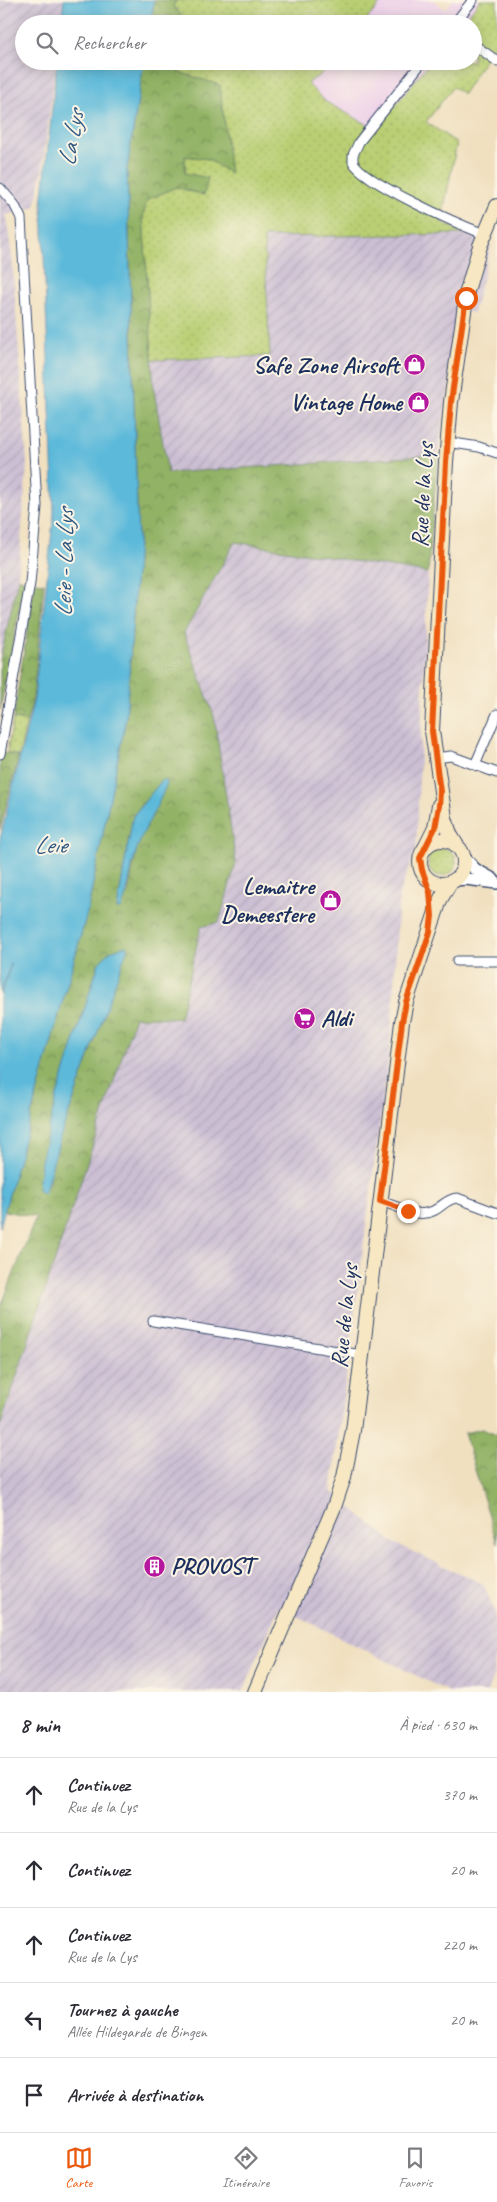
<!DOCTYPE html>
<html lang="fr">
<head>
<meta charset="utf-8">
<style>
  body { margin:0; font-family:Caveat,sans-serif; background:#f7f7f7; color:#2b2b33 }
  .stop { position:absolute; width:15px; height:15px; margin:-11px; border:4px solid #ea580c; border-radius:50%; background:#fff }
  .stop.end { background:#ea580c; border-color:#fff; box-shadow:0 1px 5px #0008 }
  .list { margin:0; padding:0; list-style:none }
  h2 { display:flex; justify-content:space-between; align-items:center; height:65px; margin:0; padding:0 20px; font-size:21px }
  h2 small { font-size:16px; font-weight:400; color:#7c7c81 }
  .list li { display:grid; grid-template-columns:32px 1fr auto; gap:15px; align-items:center; box-sizing:border-box; height:75px; padding:0 20px; border-top:1px solid #e1e1e2 }
  .list b { display:block; font-size:19px; white-space:nowrap }
  .list p { margin:0; font-size:16px; white-space:nowrap; color:#7c7c81 }
  .list em { font-size:16px; font-style:normal; color:#7c7c81 }
  .icon { flex:none; width:28px; height:28px; fill:none; stroke:currentColor; stroke-width:2; stroke-linecap:round; stroke-linejoin:round }
  .map { position:relative; flex:none; width:497px; height:1692px; overflow:hidden }
  .search { position:absolute; background:#fff; box-shadow:0 2px 12px #0003; left:15px; right:15px; top:15px; height:55px; display:flex; align-items:center; gap:12px; box-sizing:border-box; padding:0 18px; border-radius:28px; color:#7c7c81; font-size:19px }
  .sheet { height:440px; background:#fff }
  nav { display:flex; justify-content:space-around; align-items:center; box-sizing:border-box; height:70px; border-top:1px solid #e1e1e2; background:#fff; font-size:14px; color:#7c7c81 }
  nav a { display:grid; justify-items:center; gap:2px }
  nav .on { color:#ea580c }
  .map>svg:first-child { display:block }
  .built { fill:#edd1e9 }
  .industrial { fill:url(#industrial-furrows) }
  .grass { fill:url(#grass-dots); stroke:#6a7f68 }
  .forest { fill:url(#forest-crowns); stroke:#567062; fill-rule:evenodd }
  .water { fill:#5cb9da; stroke:#3c749c }
  .lines { fill:none; stroke-linecap:round; stroke-linejoin:round }
  .minor-casing { stroke:#3b4a6d; stroke-width:11 }
  .tertiary-casing { stroke:#3b4a6d; stroke-width:14 }
  .secondary-casing { stroke:#3b4a6d; stroke-width:16 }
  .minor { stroke:#fff; stroke-width:9 }
  .tertiary { stroke:#fff; stroke-width:11 }
  .secondary { stroke:#f7e8c3; stroke-width:14 }
  .route { stroke:#ea580c; stroke-width:6 }
  .labels { text-anchor:middle; stroke-width:4; stroke-linejoin:round; paint-order:stroke }
  .poi-label { font-size:24px; font-weight:bold; fill:#1b2f5e; stroke:#fcf5e5; text-anchor:end }
  .street-label { font-size:24px; fill:#1b2f5e; stroke:#fcf5e5 }
  .water-label { font-size:25px; font-style:italic; fill:#2e5883; stroke:#fcf5e5 }
</style>
</head>
<body>
<div class="map">
<svg width="497" height="1692" viewBox="0 0 497 1692">
  <defs>
    <pattern id="industrial-furrows" width="10" height="10" patternUnits="userSpaceOnUse" patternTransform="scale(1.25)"><rect width="10" height="10" fill="#ccbfd4"/><path d="M-1 1l2-2M0 10L10 0M9 11l2-2" fill="none" stroke="#afa4b8"/></pattern>
    <pattern id="grass-dots" width="8" height="8" patternUnits="userSpaceOnUse" patternTransform="scale(1.25)"><rect width="8" height="8" fill="#b9cf73"/><path d="M2 2h.1M6 6h.1" fill="none" stroke="#9eb266" stroke-width="1.8" stroke-linecap="round"/></pattern>
    <pattern id="forest-crowns" width="20" height="18" patternUnits="userSpaceOnUse" patternTransform="scale(1.25)"><rect width="20" height="18" fill="#92b265"/><path d="M2 6a3 3 0 1 1 6 0M12 15a3 3 0 1 1 6 0" fill="none" stroke="#769156"/></pattern>
  </defs>
  <rect width="100%" height="100%" fill="#fcf5e5"/>
  <filter id="ink" filterUnits="userSpaceOnUse"><feTurbulence type="fractalNoise" baseFrequency=".02" numOctaves="2"/><feDisplacementMap in="SourceGraphic" scale="10" xChannelSelector="R" yChannelSelector="G"/><feConvolveMatrix kernelMatrix="1 2 1 2 8 2 1 2 1" color-interpolation-filters="sRGB"/></filter>
  <filter id="wash" filterUnits="userSpaceOnUse"><feTurbulence type="fractalNoise" baseFrequency=".0096" numOctaves="4" result="noise"/><feDisplacementMap in="SourceGraphic" scale="20" xChannelSelector="R" yChannelSelector="G"/><feGaussianBlur stdDeviation="1.12" result="paint"/><feColorMatrix in="noise" values="0 0 0 0 0 0 0 0 0 0 0 0 0 0 0 0 0 1.4 0 .05"/><feComposite in="paint" operator="in"/></filter>
  <g filter="url(#wash)">
    <rect width="100%" height="100%" fill="#f0e0c0"/>
    <g class="built">
      <polygon points="383,0 433,0 445,9 453,0 480,0 461,24 363,24"/>
      <polygon points="331,61 431,61 376,129 326,102 306,83 320,75"/>
    </g>
    <g class="industrial">
      <polygon points="0,0 64,0 61,24 24,24 24,61 56,61 42,172 35,207 6,215 12,258 27,464 18,578 0,660"/>
      <polygon points="465,234 491,246 473,313 461,310 438,455 168,473 154,390 152,360 270,356 264,237"/>
      <polygon points="234,542 428,573 416,850 399,894 391,1037 331,1491 394,1543 483,1584 495,1612 497,1638 493,1679 488,1692 449,1692 279,1607 243,1692 0,1692 0,1427 135,1017 180,1018 201,927 214,716 184,633"/>
    </g>
    <g class="grass">
      <polygon points="177,0 383,0 363,24 184,24 185,20 173,6"/>
      <polygon points="480,0 497,0 497,41 463,94 453,87 426,122 457,143 441,222 465,234 264,237 270,356 152,360 143,216 147,200 176,187 204,195 185,173 185,156 209,159 230,173 178,72 180,61 331,61 320,75 307,83 326,102 376,129 431,61 473,61 473,24 461,24"/>
      <polygon points="13,719 27,721 19,756 7,753"/>
      <circle cx="442" cy="862" r="14"/>
    </g>
    <g class="forest">
      <polygon points="154,0 177,0 173,6 185,20 184,24 151,24"/>
      <path d="M144,61H180L179,72L220,85L230,174L209,159L185,156V173L208,178L204,195L176,187L147,200L143,216L154,390L168,473L438,455L428,573L235,542L184,633L214,716L236,863L219,922L201,927L180,1018L135,1017L0,1427V1309L36,1217L4,1211L87,913L126,718L138,542L127,169ZM164,779L137,847L128,893L117,909L133,816ZM128,946L61,1135L49,1175V1183L38,1190L56,1099L99,963Z"/>
      <polygon points="18,578 25,581 0,710 0,660"/>
      <polygon points="35,582 44,583 33,699 27,721 13,719"/>
      <polygon points="0,752 19,756 0,830"/>
      <polygon points="482,1429 497,1435 497,1543 464,1433"/>
    </g>
    <g class="water">
      <polygon points="64,0 154,0 151,24 61,24"/>
      <polygon points="57,61 144,61 127,169 138,542 126,718 87,913 0,1227 0,998 11,964 0,994 0,839 34,699 54,512 42,204"/>
      <path d="M163,779L167,783C159,805 146,824 138,846C130,866 130,889 121,909H117L133,816Z"/>
      <polygon points="126,946 128,947 61,1135 44,1194 38,1190 41,1161 56,1099 99,963 110,951"/>
    </g>
  </g>
  <g filter="url(#ink)">
    <g class="lines">
      <defs>
        <g id="minor">
          <polyline points="454,24 473,0"/>
          <polyline points="473,44 497,61"/>
          <path d="M423,61L359,142L353,155V162C366,184 458,224 484,234"/>
          <polyline points="0,188 14,204 21,218 37,506 30,583 0,754"/>
          <polyline points="447,442 479,447 497,453"/>
          <polyline points="435,758 451,756 497,773"/>
          <polyline points="475,765 497,714"/>
          <polyline points="457,961 497,961"/>
          <path d="M380,1201C396,1205 417,1219 433,1211C442,1207 446,1199 457,1198L497,1213"/>
          <polyline points="153,1321 362,1355"/>
        </g>
        <g id="tertiary">
          <polyline points="464,857 475,869 493,879"/>
          <polyline points="455,880 466,879 497,883"/>
        </g>
        <g id="secondary">
          <circle cx="442" cy="862" r="22"/>
          <polyline points="457,846 450,834 445,818 432,731 446,462 451,402 467,291 480,246 497,206"/>
          <polyline points="425,848 435,828 439,805"/>
          <polyline points="255,1692 334,1507 344,1477 353,1431 402,1022 406,1002 440,900 450,883"/>
        </g>
      </defs>
      <use href="#minor" class="minor-casing"/>
      <use href="#tertiary" class="tertiary-casing"/>
      <use href="#secondary" class="secondary-casing"/>
      <use href="#minor" class="minor"/>
      <use href="#tertiary" class="tertiary"/>
      <use href="#secondary" class="secondary"/>
    </g>
  </g>
  <g class="lines" filter="url(#ink)">
    <polyline class="route" points="408,1211 380,1201 402,1022 406,1002 430,932 432,916 430,892 422,870 420,858 435,828 439,806 440,792 432,731 446,462 451,402 466,298"/>
  </g>
  <defs>
    <symbol id="shop-disc" viewBox="-11 -11 22 22"><circle r="9.5" fill="#b5179e" stroke="#fcf5e5"/><path d="M-5-2.5h2.3a2.7 3.5 0 0 1 5.4 0H5L5.5 6h-11ZM-1.5-2.5h3a1.5 2.3 0 0 0-3 0Z" fill="#fff"/></symbol>
    <symbol id="supermarket-disc" viewBox="-11 -11 22 22"><circle r="9.5" fill="#b5179e" stroke="#fcf5e5"/><path d="M-6-5.5h2.5l.6 2H6L4.5 2H-2.5L-4.4-4H-6ZM-1.5 3.2a1.3 1.3 0 1 0 .1 0ZM3 3.2a1.3 1.3 0 1 0 .1 0Z" fill="#fff"/></symbol>
    <symbol id="building-disc" viewBox="-11 -11 22 22"><circle r="9.5" fill="#b5179e" stroke="#fcf5e5"/><path d="M-4-6H4V6H1V3H-1V6H-4ZM-2.5-4.3h1.7v1.8h-1.7ZM.8-4.3h1.7v1.8H.8ZM-2.5-1h1.7V.8h-1.7ZM.8-1h1.7V.8H.8Z" fill="#fff"/></symbol>
  </defs>
  <g fill-rule="evenodd">
    <use href="#shop-disc" x="402" y="352" width="25" height="25"/>
    <use href="#shop-disc" x="406" y="390" width="25" height="25"/>
    <use href="#shop-disc" x="318" y="888" width="25" height="25"/>
    <use href="#supermarket-disc" x="292" y="1006" width="25" height="25"/>
    <use href="#building-disc" x="142" y="1554" width="25" height="25"/>
  </g>
  <g class="labels">
    <g class="poi-label">
      <text x="399" y="373">Safe Zone Airsoft</text>
      <text x="402" y="410">Vintage Home</text>
      <text x="314" y="894">Lemaitre<tspan x="314" dy="28">Demeestere</tspan></text>
      <text x="321" y="1026" text-anchor="start">Aldi</text>
      <text x="171" y="1574" text-anchor="start">PROVOST</text>
    </g>
    <g class="street-label">
      <text transform="translate(422 495) rotate(-87)" y="8">Rue de la Lys</text>
      <text transform="translate(344 1316) rotate(-84)" y="8">Rue de la Lys</text>
    </g>
    <g class="water-label">
      <text transform="translate(70 138) rotate(-80)" y="9">La Lys</text>
      <text transform="translate(63 563) rotate(-89)" y="9">Leie - La Lys</text>
      <text x="50" y="853">Leie</text>
    </g>
  </g>
</svg>
<div class="stop" style="left:466px;top:298px"></div>
<div class="stop end" style="left:408px;top:1211px"></div>
<div class="search"><svg class="icon" aria-label="search" viewBox="0 0 24 24"><circle cx="10" cy="10" r="6"/><path d="M15 15l6 6"/></svg>Rechercher</div>
</div>
<section class="sheet">
<h2>8 min<small>À pied · 630 m</small></h2>
<ul class="list">
<li><svg class="icon" aria-label="ahead" viewBox="0 0 24 24"><path d="M12 20V5M6 11l6-6 6 6"/></svg><div><b>Continuez</b><p>Rue de la Lys</p></div><em>370 m</em></li>
<li><svg class="icon" aria-label="ahead" viewBox="0 0 24 24"><path d="M12 20V5M6 11l6-6 6 6"/></svg><div><b>Continuez</b></div><em>20 m</em></li>
<li><svg class="icon" aria-label="ahead" viewBox="0 0 24 24"><path d="M12 20V5M6 11l6-6 6 6"/></svg><div><b>Continuez</b><p>Rue de la Lys</p></div><em>220 m</em></li>
<li><svg class="icon" aria-label="left" viewBox="0 0 24 24"><path d="M17 20v-9H6M10 6l-5 5 5 5"/></svg><div><b>Tournez à gauche</b><p>Allée Hildegarde de Bingen</p></div><em>20 m</em></li>
<li><svg class="icon" aria-label="arrive" viewBox="0 0 24 24"><path d="M6 21V4h12l-3 4 3 4H6"/></svg><div><b>Arrivée à destination</b></div></li>
</ul>
</section>
<nav>
<a class="on"><svg class="icon" aria-label="map" viewBox="0 0 24 24"><path d="M3 6l6-2 6 2 6-2v14l-6 2-6-2-6 2zM9 4v14M15 6v14"/></svg>Carte</a>
<a><svg class="icon" aria-label="directions" viewBox="0 0 24 24"><path d="M12 3l9 9-9 9-9-9zM9 14v-3h6M13 9l2 2-2 2"/></svg>Itinéraire</a>
<a><svg class="icon" aria-label="saved" viewBox="0 0 24 24"><path d="M7 4h10v16l-5-4-5 4z"/></svg>Favoris</a>
</nav>
</body>
</html>
